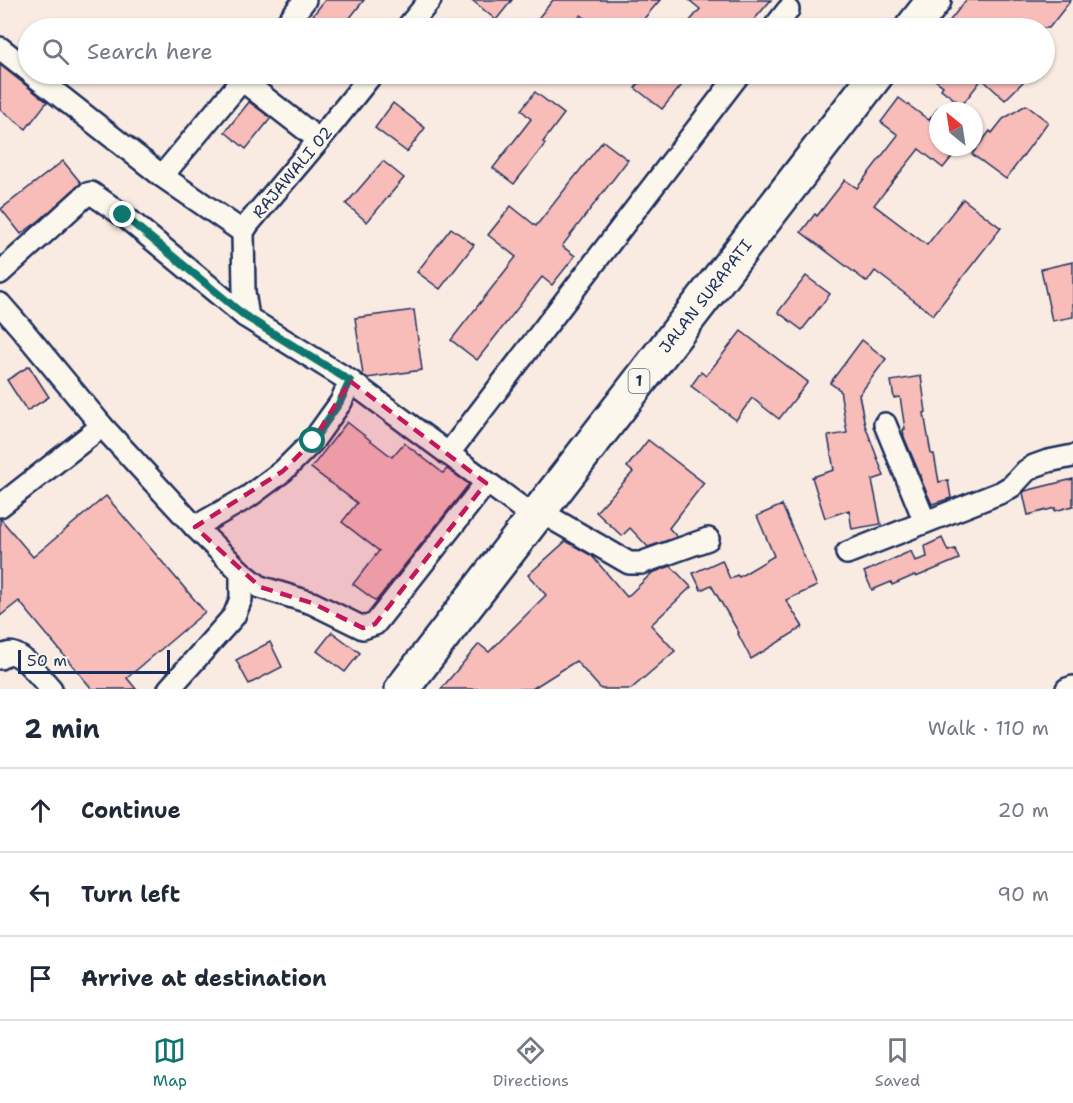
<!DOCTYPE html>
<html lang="en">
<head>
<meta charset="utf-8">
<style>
  body { margin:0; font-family:"Shantell Sans",sans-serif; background:#f6f6f7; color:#1f2937 }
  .compass { position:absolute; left:929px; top:102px; width:54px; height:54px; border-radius:50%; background:#fff; box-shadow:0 2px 4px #0004; rotate:330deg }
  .scale { position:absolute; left:18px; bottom:15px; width:152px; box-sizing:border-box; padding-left:6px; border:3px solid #1b2f5e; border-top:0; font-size:16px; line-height:21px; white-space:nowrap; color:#1b2f5e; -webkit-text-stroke:4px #fbf7ec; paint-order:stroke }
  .stop { position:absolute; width:18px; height:18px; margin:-14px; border:4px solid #0f766e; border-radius:50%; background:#fff }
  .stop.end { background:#0f766e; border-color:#fff; box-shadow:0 2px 6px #0008 }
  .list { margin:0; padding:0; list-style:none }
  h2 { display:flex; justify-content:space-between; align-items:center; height:78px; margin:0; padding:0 24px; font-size:26px }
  h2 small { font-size:20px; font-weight:400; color:#747a83 }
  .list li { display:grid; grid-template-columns:39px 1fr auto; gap:18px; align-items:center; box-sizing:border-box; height:84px; padding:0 24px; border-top:2px solid #e0e1e3 }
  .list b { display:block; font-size:22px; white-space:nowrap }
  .list em { font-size:20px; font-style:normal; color:#747a83 }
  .icon { flex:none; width:33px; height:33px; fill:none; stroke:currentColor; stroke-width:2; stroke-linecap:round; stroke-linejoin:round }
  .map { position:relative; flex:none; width:1073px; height:689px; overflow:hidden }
  .search { position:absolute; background:#fff; box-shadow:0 2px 4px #0004; left:18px; right:18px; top:18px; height:66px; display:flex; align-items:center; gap:15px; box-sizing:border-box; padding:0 21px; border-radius:33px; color:#747a83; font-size:22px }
  .sheet { height:330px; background:#fff }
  nav { display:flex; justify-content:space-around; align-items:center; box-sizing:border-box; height:84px; border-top:2px solid #e0e1e3; background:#fff; font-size:16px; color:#747a83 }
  nav a { display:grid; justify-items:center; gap:3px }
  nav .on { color:#0f766e }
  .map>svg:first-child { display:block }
  .building { fill:#f8bcb9; stroke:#1b2f5e; stroke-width:1.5 }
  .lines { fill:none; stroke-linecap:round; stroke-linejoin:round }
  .street-casing { stroke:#1b2f5e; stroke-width:26 }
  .highway-casing { stroke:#1b2f5e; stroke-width:38 }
  .street { stroke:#fbf7ec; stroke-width:21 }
  .highway { stroke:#fbf7ec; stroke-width:33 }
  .route { stroke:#0f766e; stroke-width:8 }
  .marked { fill:#c2185b; fill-opacity:0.2; stroke:#c2185b; stroke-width:4.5; stroke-dasharray:12 8; stroke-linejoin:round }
  .labels { text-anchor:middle; stroke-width:4.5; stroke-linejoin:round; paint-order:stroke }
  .shield { fill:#fbf7ec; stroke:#5e6b89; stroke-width:1.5 }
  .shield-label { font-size:15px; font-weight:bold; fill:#1b2f5e }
  .street-label { font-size:16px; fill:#1b2f5e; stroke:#fbf7ec }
</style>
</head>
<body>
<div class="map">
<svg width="1073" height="689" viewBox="0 0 1073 689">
  <rect width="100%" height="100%" fill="#faebe2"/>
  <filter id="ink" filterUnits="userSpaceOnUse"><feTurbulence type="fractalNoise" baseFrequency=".0167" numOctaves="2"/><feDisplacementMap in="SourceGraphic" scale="12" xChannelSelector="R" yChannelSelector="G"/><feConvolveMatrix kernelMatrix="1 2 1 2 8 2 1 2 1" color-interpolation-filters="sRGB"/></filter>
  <g filter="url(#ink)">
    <g class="building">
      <polygon points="325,0 364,0 342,28 303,28"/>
      <polygon points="472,0 512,0 496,20"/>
      <polygon points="553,0 660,0 636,28 598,28 581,15 569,28 530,28"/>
      <polygon points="689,0 771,0 747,28 684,28 700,9"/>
      <polygon points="966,0 1071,0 1049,28 944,28"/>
      <polygon points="0,65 47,102 26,129 0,109"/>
      <polygon points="647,74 691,74 662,109 635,88"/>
      <polygon points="927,74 1031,74 1005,100 982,79 962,105 941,89 943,86"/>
      <polygon points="535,92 564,114 543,142 545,144 514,184 493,168 531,119 521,110"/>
      <polygon points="899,98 929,120 938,108 938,147 960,147 943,168 919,149 874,205 927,245 963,199 1001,228 933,315 875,271 867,282 801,232 815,214 817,216 845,180 857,188 898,135 881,122"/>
      <polygon points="249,102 271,118 246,149 225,132"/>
      <polygon points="393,103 425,128 407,152 375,128"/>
      <polygon points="1026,105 1048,122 1006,179 972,154 990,131 992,133 1003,119"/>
      <polygon points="603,141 628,160 562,246 575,256 552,285 542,277 477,360 451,340 516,257 488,235 511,206 536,226"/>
      <polygon points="63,161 81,183 40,220 21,234 1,209"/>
      <polygon points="383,161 404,178 367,222 346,204"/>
      <polygon points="451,228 474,245 440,289 417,272"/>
      <polygon points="1073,262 1073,317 1052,321 1041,269"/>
      <polygon points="806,276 830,294 802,330 778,312"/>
      <polygon points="414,310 422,370 367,378 363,375 355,318"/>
      <polygon points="741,331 808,382 779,419 752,398 736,420 691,386 701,372 706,376"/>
      <polygon points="862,340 886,359 859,395 865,425 884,476 872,480 881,524 852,529 849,510 825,518 812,477 834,470 828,436 847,433 840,390 830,383"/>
      <polygon points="29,366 49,397 27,411 7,380"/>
      <polygon points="921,376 926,412 924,413 931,454 934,454 939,482 948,480 951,498 932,504 922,482 921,475 920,475 904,437 903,429 905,429 900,397 894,398 891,381"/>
      <polygon points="347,422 392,457 404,443 443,473 447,469 469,484 376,601 353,584 379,551 342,522 357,503 311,468"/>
      <polygon points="648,440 704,483 669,528 677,537 648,547 630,528 622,536 596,512 633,472 627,467"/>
      <polygon points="1073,479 1073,506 1055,511 1055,508 1028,515 1023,493 1025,491"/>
      <polygon points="106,496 205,612 127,678 136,689 92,689 19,601 0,616 0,518 33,557"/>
      <polygon points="782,505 817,586 786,600 803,627 751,659 738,634 739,633 711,585 701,590 693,573 722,560 730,579 737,575 739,577 774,556 757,516"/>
      <polygon points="942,538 948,551 955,549 959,559 916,577 915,575 892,585 891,582 872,590 864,572 911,551 915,561 927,557 925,546"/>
      <polygon points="566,541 592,556 627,597 652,573 671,566 691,587 651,625 675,651 631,689 601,689 576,661 532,689 441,689 479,644 489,652 546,595 528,575"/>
      <polygon points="332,632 360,653 345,672 317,651"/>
      <polygon points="270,642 282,667 249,684 236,660"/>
    </g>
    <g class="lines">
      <defs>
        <g id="street">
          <polyline points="283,28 305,0"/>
          <polyline points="407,28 430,0"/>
          <polyline points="774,28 788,10"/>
          <polyline points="0,48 28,70"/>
          <polyline points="32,74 162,176 243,232"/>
          <polyline points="242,80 319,140"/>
          <polyline points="162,176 247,74"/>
          <polyline points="0,273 87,194 91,193 123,215 245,316 350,381 534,517"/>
          <polyline points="0,304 21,328 102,426 195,527 241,572 260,587 312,603 363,628 375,624 486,483"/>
          <polyline points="245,316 247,311 244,292 243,232 248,224 319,140 372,74"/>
          <polyline points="885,424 925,522"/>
          <polyline points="448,454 739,74"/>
          <polyline points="0,506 102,426"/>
          <polyline points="539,511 629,563 641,563 708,539"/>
          <polyline points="195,527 248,497 283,471 313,441 341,402 350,381"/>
          <polyline points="847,553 1002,492 1012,486 1026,471 1034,466 1048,461 1073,456"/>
          <path d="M0,658C4,655 9,652 14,654C25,657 43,680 51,689"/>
          <polyline points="169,689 234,616 241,599 241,572"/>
          <polyline points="1067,689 1073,687"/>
        </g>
        <g id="highway">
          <polyline points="912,28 934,0"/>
          <polyline points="402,689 877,74"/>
        </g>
      </defs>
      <use href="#street" class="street-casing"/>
      <use href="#highway" class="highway-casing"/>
      <use href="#street" class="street"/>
      <use href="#highway" class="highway"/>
    </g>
  </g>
  <g class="lines" filter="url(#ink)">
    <polyline class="route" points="123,215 245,316 350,381 340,402 313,441"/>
  </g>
  <path class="marked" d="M350,381L486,483L375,624L363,628L312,603L260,587L195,527L283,471L313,441Z"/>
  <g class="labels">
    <rect class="shield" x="628.5" y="369" width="21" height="24" rx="4.5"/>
    <g class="shield-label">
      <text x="639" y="386">1</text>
    </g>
    <g class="street-label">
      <text transform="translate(292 172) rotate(-50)" y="6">RAJAWALI 02</text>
      <text transform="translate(705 296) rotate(-52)" y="6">JALAN SURAPATI</text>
    </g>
  </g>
</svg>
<svg class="compass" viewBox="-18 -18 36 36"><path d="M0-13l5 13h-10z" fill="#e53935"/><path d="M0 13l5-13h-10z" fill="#747a83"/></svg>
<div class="scale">50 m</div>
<div class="stop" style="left:313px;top:441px"></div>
<div class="stop end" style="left:123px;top:215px"></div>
<div class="search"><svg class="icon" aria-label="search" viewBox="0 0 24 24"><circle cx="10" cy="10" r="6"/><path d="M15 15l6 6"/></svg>Search here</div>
</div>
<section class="sheet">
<h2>2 min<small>Walk · 110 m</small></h2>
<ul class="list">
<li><svg class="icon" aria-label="ahead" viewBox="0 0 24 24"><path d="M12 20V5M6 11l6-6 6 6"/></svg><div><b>Continue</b></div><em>20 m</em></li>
<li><svg class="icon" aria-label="left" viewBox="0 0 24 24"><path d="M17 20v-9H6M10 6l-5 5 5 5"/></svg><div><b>Turn left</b></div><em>90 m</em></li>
<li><svg class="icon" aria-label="arrive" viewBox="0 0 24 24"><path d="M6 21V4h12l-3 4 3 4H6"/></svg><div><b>Arrive at destination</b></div></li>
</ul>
</section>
<nav>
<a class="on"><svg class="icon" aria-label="map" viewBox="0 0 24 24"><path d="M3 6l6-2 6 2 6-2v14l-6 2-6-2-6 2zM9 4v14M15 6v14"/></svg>Map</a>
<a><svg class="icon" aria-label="directions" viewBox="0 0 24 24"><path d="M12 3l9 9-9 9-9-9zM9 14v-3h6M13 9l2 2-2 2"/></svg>Directions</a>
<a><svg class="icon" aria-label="saved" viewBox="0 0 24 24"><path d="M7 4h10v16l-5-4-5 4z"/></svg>Saved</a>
</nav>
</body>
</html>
